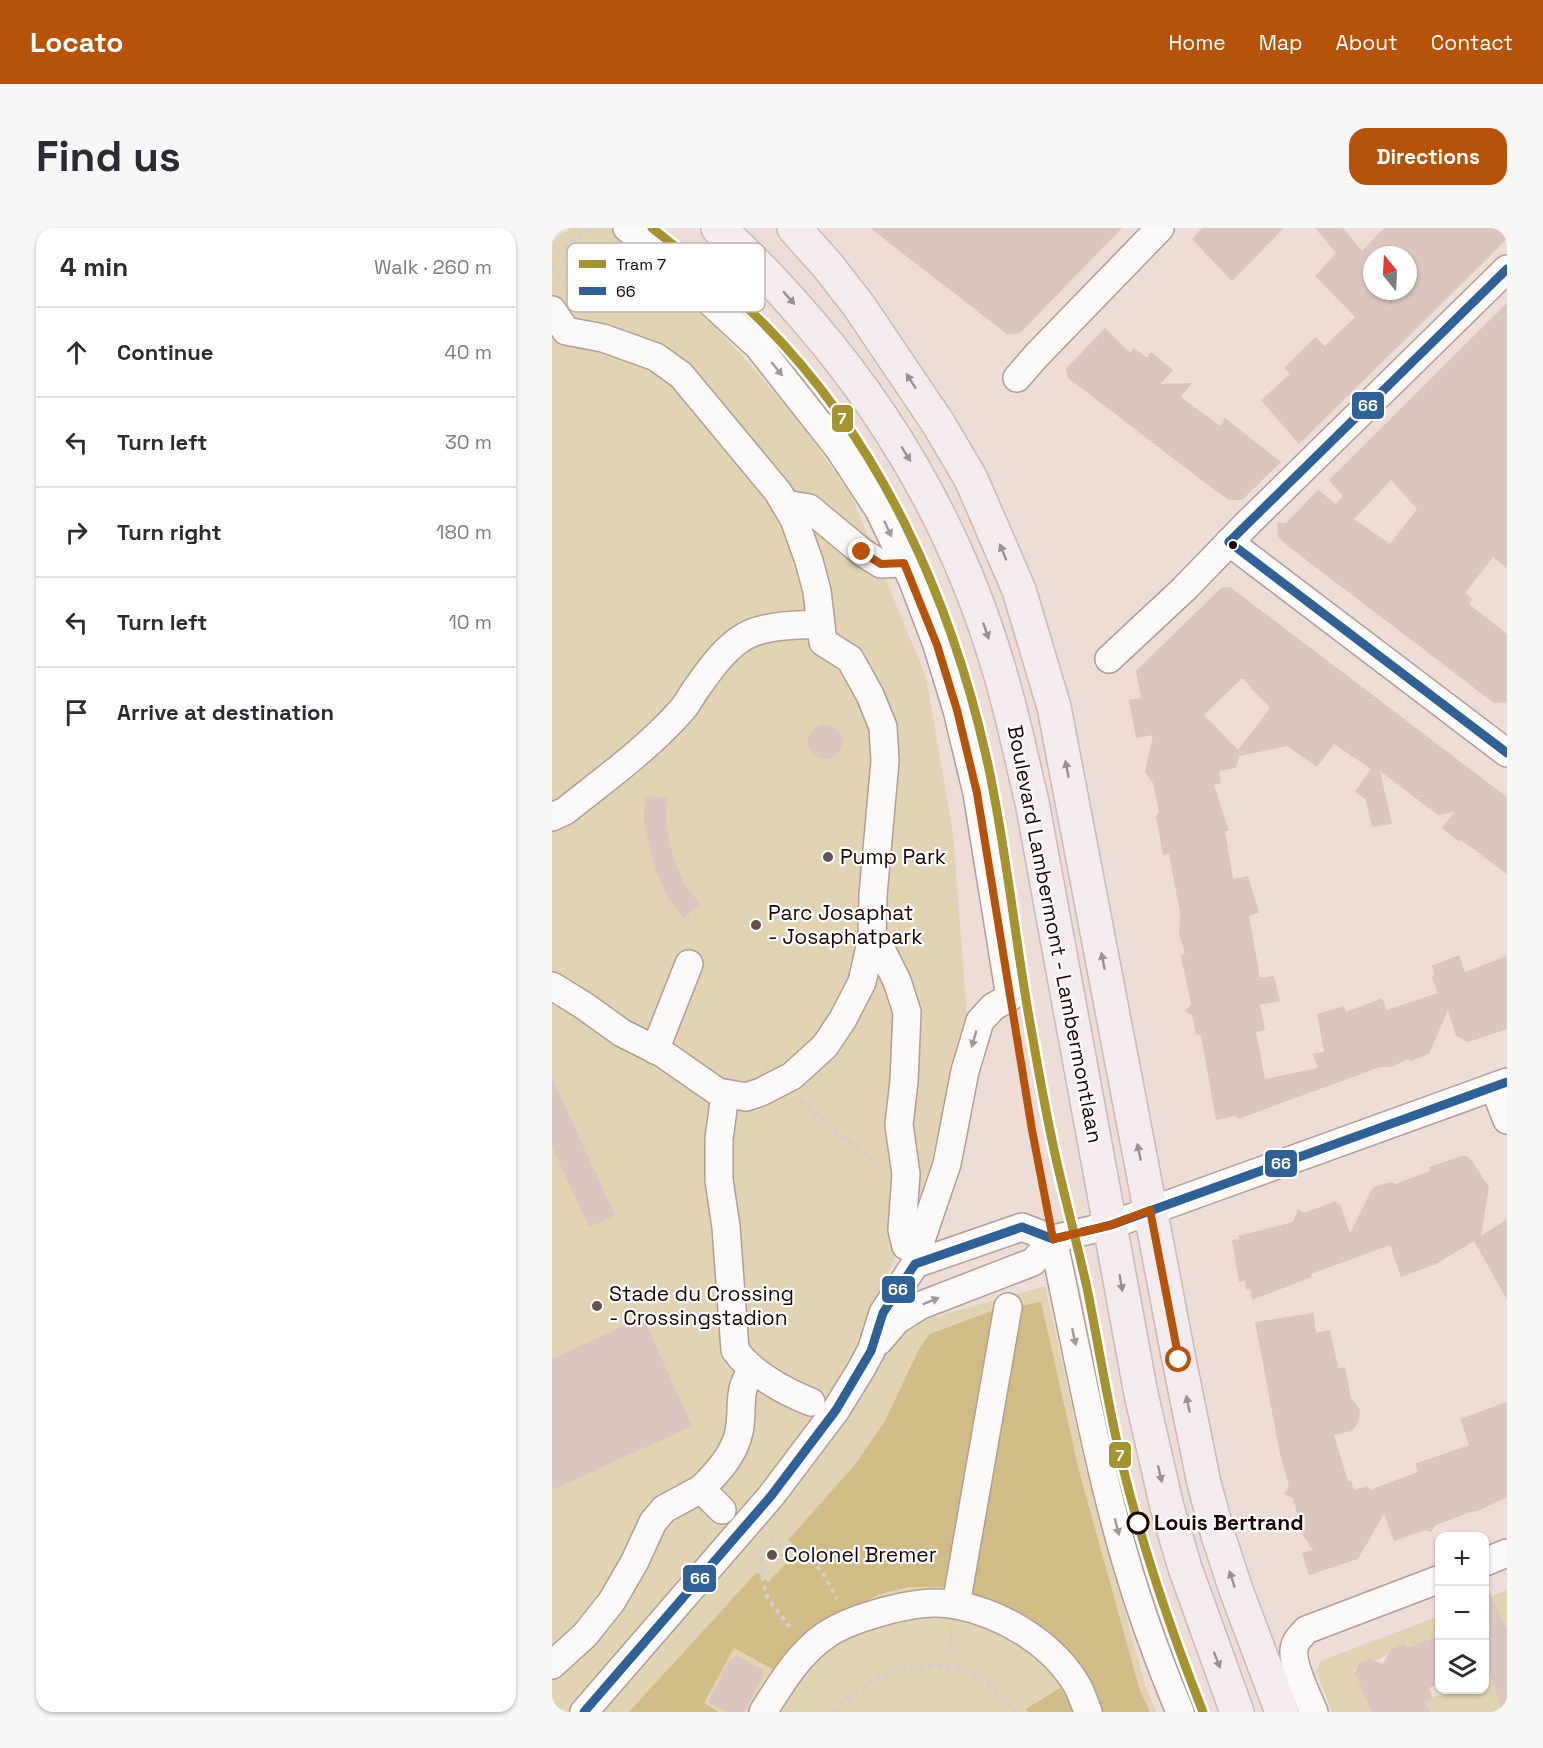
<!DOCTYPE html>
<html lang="en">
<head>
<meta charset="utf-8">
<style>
  body { margin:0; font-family:"Space Grotesk",sans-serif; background:#f7f7f7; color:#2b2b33 }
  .controls { position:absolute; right:18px; bottom:18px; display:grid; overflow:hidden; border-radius:12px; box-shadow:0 2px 4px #0004 }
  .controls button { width:54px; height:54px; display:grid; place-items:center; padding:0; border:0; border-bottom:2px solid #e1e1e2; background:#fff; color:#2b2b33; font:30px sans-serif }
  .compass { position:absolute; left:811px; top:18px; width:54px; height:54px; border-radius:50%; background:#fff; box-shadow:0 2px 4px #0004; rotate:342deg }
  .stop { position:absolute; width:18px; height:18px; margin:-14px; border:4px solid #b45309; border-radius:50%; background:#fff }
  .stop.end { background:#b45309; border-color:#fff; box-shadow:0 2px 6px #0008 }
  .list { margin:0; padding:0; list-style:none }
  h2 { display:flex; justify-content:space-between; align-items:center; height:78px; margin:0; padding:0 24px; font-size:26px }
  h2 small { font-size:20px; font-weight:400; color:#7c7c81 }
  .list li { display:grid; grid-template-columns:39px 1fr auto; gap:18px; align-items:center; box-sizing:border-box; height:90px; padding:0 24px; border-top:2px solid #e1e1e2 }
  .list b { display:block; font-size:22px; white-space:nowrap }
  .list em { font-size:20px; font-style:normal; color:#7c7c81 }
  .icon { flex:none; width:33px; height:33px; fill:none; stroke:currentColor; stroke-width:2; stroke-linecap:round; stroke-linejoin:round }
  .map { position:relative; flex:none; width:955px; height:1484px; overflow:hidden; border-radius:18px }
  header { display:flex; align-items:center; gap:36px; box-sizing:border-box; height:84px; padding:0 30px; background:#b45309; color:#fff }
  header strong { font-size:28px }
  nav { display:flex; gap:33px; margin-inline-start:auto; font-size:21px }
  .intro { display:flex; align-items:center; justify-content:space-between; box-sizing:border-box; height:144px; padding:0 36px }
  h1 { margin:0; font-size:42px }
  .button { padding:15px 27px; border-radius:18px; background:#b45309; color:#fff; font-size:21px; font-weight:700 }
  main { display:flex; gap:36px; padding:0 36px }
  aside { flex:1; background:#fff; border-radius:18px; box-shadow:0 2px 4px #0004 }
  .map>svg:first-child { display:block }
  .green { fill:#e2d3b3 }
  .forest { fill:#d0bc84 }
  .building { fill:#dbc5be; fill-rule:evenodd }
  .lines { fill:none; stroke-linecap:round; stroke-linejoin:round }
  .street-casing { stroke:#b29d97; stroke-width:30 }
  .primary-casing { stroke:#c7bbb9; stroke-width:36 }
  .path { stroke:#d4cfce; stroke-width:4; stroke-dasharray:4.5 4.5; stroke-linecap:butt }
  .street { stroke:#fcfaf9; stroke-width:27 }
  .primary { stroke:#f4ebef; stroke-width:33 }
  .bus-1-casing { stroke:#fff; stroke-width:14 }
  .bus-1 { stroke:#306196; stroke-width:9 }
  .tram-1-casing { stroke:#fff; stroke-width:14 }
  .tram-1 { stroke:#a5932f; stroke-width:9 }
  .oneway { fill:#9d8f90 }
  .oneway2 { fill:#a29896 }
  .route { stroke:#b45309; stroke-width:8 }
  .bus-dot { fill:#1b0401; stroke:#fff; stroke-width:2 }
  .poi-dot { fill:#65504c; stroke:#fff; stroke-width:2 }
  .stop-dot { fill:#fff; stroke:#1b0401; stroke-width:3 }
  .labels { text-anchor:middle; stroke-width:4.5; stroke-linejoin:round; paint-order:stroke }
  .poi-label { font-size:21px; fill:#1b0401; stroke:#fff; text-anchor:start }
  .street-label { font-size:21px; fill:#1b0401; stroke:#fff }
  .stop-label { font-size:21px; font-weight:bold; fill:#1b0401; stroke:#fff; text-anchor:start }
  .key { fill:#fff; stroke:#bbb4b3; stroke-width:1.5 }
  .key-label { font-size:16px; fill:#1b0401 }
  .line-badge { stroke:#fff; stroke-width:2 }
  .badge-label { font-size:16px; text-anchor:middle; font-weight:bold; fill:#fff }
</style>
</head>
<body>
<header>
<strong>Locato</strong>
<nav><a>Home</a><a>Map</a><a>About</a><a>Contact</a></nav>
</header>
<div class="intro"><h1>Find us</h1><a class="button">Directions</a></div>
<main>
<aside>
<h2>4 min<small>Walk · 260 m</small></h2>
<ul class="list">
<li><svg class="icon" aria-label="ahead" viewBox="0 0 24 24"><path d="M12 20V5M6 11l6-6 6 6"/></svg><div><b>Continue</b></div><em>40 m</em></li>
<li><svg class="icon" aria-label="left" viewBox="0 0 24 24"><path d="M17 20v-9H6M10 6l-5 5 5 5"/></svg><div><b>Turn left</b></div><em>30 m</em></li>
<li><svg class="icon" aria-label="right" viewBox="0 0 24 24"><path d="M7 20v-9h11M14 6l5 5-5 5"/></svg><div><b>Turn right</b></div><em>180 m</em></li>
<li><svg class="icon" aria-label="left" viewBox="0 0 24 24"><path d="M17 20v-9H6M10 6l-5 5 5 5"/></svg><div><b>Turn left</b></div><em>10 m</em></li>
<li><svg class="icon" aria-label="arrive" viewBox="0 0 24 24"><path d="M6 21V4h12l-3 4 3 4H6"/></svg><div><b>Arrive at destination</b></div></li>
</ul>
</aside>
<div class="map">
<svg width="955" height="1484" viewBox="0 0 955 1484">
  <rect width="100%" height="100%" fill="#eedcd7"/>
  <g class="green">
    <polygon points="19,0 61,0 137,69 241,185 299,267 374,449 401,606 415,788 377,942 332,1056 323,1106 493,1058 534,1242 594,1460 604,1484 0,1484 0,13"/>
    <polygon points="955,1362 955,1403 946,1386 933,1390 933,1371"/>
    <path d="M887,1388V1407L857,1419L850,1416C840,1421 834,1428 823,1433L818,1431L806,1436L802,1443L821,1484H780L764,1443L769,1433Z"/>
    <polygon points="937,1444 955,1484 878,1484 872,1473 900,1462 933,1462 933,1446"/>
  </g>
  <g class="forest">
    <polygon points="489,1074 527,1243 588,1463 598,1484 548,1484 424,1369 420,1360 469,1078"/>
    <polygon points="448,1080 395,1359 357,1359 328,1366 282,1388 224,1443 182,1420 152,1475 167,1484 77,1484 205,1344 216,1354 248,1322 236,1312 302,1238 333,1193 367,1121 378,1106"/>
    <polygon points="508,1460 524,1484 476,1484 474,1481"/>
  </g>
  <g class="building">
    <polygon points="318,0 570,0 468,105 455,106"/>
    <polygon points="650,0 732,0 680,53 640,11"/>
    <path d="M763,0H791L810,23L832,0H955V11L747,216L709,172L738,146L732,140L763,109L773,118L803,89L763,48L784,25ZM820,27H856V63H820Z"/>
    <path d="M955,75V340L941,329L913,365L920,371L917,376L955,406V474L942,475L732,315L726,309L725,295H734L766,262L784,276L791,268L777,252ZM839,252L865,281L838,316L802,291Z"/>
    <polygon points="553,100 578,125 582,120 595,130 599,124 621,142 608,156 640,155 629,169 668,198 673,190 729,234 690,272 677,272 664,263 516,150 514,141"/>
    <path d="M678,359L955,569V646L909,612L908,614L890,600L902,584L886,587L828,543L840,596L820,599L814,572L803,564L819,541L782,516L765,539L735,518L687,528L684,540L667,543L669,555L662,557L677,603H673L681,651L696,648L707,685L697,688L708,750L722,748L728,773L708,777L713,802L704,804L713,851L766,840L761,826L772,824L765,786L792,778L794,784L830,770L835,782L886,765L880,750L882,746L880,738L907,727L913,744L955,728V801L916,814L904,808L896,782L877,826L859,833L855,831L840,839H828L686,891L684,888L664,892L649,808L644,806L640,787L633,783L639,776L629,728L633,725L627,706L628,685L617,626L611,627L604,588L607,584L601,555L593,544L601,507L584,510L577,472L589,470L584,443L669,360ZM690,450L718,480L686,522L652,487Z"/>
    <circle cx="273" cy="514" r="17"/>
    <polygon points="93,568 115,570 114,596 120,624 133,658 148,676 132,690 117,672 103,641 92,593"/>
    <polygon points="0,850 63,987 37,999 0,919"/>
    <polygon points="909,928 915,928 920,933 937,959 929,1008 955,991 955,1072 922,1013 884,1036 849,1049 838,1017 759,1046 760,1049 700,1072 698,1061 694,1062 693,1053 687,1054 680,1012 687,1011 686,1008 741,994 746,981 752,985 784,973 785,977 788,976 798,1005 821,959 839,954 843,956 878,943 877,939"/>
    <polygon points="761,1085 764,1105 778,1102 786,1140 793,1139 799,1170 808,1182 807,1193 800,1203 782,1207 796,1253 799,1253 802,1262 816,1258 818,1262 866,1244 863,1236 917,1217 908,1191 955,1174 955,1269 926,1283 918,1284 882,1298 879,1304 872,1302 842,1313 832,1286 806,1331 757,1347 750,1325 761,1322 747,1301 746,1289 741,1270 732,1266 737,1258 728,1226 703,1094"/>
    <polygon points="91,1089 140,1198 0,1262 0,1131"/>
    <polygon points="933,1354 955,1403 955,1484 951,1484 937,1444 933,1446"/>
    <polygon points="888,1407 888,1456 877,1460 881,1470 872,1473 878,1484 820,1484 803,1445 806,1436 818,1431 831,1436 839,1421 850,1416 857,1419"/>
    <polygon points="184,1427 212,1443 209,1447 211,1448 192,1484 174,1484 156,1474 179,1430 181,1431"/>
  </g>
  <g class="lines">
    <defs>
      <g id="street">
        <polyline points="0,82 14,103 51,110 104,129 129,147 226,264 242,291 257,333 265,363 271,414 298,431 318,467 331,499 333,533 321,667 320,710 310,754 291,791 273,818 240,848 209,864 194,869 166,864 110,825 70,805 31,777 0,758"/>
        <polyline points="465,150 484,128 608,0"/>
        <polyline points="233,276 257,280 310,324 329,336 352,335"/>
        <polyline points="677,314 955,525"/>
        <polyline points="557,431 632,361 696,295 955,41"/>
        <path d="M0,589L13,583C52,552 95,521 128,484C135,477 139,468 144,461C156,444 170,424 187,412C209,396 241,398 267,396"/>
        <polyline points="320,710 331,725 345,753 355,784 352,853 347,897 354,946 350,1002 354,1018"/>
        <polyline points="103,822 137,736"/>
        <polyline points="942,859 955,892"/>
        <path d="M173,866L167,911V952L174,999L183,1122C199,1145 233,1164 259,1174"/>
        <path d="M501,1011C524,1117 543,1226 573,1330C588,1382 607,1434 628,1484"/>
        <polyline points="501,1011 559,997 955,854"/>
        <polyline points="363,1036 470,999 501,1011"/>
        <polyline points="327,1113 345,1092 367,1078 481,1034 501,1011"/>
        <path d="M170,1282L149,1261C165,1245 182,1227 187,1204C192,1180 184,1161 201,1142"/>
        <polyline points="933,1334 955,1325"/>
        <polyline points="404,1377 456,1079"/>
        <polyline points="0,1437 33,1407 60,1373 82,1335 101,1294 112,1281 149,1261"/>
        <polyline points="32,1484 219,1268 284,1182 308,1143 319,1123 331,1085 363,1036 368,1015 395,936 413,843 428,793 441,779 458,769 425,565 405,482 385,417 360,351 327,282 287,221 206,118 114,33 75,0"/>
        <path d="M211,1484C229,1456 246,1426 274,1407C292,1395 312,1389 333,1383C356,1377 381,1372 405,1377C451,1386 502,1416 526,1459C530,1467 533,1476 536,1484"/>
        <path d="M762,1484C756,1469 737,1433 743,1417C744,1412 751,1406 754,1402L888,1351"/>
      </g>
      <g id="primary">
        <path d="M166,0C199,29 228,60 257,94C344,195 408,310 446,438C460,483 469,529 480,574L589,1166L615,1279L633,1340L685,1484"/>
        <polyline points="242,0 276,38 307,78 386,195 419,251 467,362 502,479 627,1132 652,1255 666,1307 684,1362 730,1484"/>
      </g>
    </defs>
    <use href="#street" class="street-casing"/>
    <use href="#primary" class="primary-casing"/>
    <g class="path">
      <polyline points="0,40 15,61 26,52 6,24 40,0"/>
      <polyline points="462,796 480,902 495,981"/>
      <polyline points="248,873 327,939"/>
      <polyline points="218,1312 262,1335 271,1345 285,1371"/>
      <polyline points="208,1322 210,1349 215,1369 240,1402"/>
      <polyline points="396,1439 401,1401"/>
      <path d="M282,1484C317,1444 378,1423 428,1450C442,1458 454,1473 466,1484"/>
    </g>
    <use href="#street" class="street"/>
    <use href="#primary" class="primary"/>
    <defs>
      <g id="bus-1">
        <polyline points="677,314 955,41"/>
        <polyline points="677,314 955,525"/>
        <polyline points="501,1011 559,997 955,854"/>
        <polyline points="32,1484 219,1268 284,1182 319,1123 331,1085 363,1036 470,999 501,1011"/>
      </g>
    </defs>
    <use href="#bus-1" class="bus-1-casing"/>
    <use href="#bus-1" class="bus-1"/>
    <defs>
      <path id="tram-1" d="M100,0C138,30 177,61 211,95C329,214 399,371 435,532C455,622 463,715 480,806C487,846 494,886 503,926C513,971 525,1015 535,1060C547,1119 556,1178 570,1236C591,1321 619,1403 651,1484"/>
    </defs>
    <use href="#tram-1" class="tram-1-casing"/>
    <use href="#tram-1" class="tram-1"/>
  </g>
  <defs><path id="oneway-solid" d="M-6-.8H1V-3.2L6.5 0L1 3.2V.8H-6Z" transform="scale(1.5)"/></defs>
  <g class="oneway">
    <use href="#oneway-solid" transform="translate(237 70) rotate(49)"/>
    <use href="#oneway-solid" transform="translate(359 153) rotate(-123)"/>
    <use href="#oneway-solid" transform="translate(354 226) rotate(58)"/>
    <use href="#oneway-solid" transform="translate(451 324) rotate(-112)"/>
    <use href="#oneway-solid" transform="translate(434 403) rotate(71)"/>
    <use href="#oneway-solid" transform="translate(515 541) rotate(-101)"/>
    <use href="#oneway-solid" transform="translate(551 733) rotate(-101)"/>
    <use href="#oneway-solid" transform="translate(587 924) rotate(-101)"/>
    <use href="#oneway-solid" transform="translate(569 1055) rotate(80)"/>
    <use href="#oneway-solid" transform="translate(636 1176) rotate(-102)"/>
    <use href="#oneway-solid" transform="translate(608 1246) rotate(77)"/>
    <use href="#oneway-solid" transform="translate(680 1351) rotate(-108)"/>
    <use href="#oneway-solid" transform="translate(665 1432) rotate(69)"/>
  </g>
  <g class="oneway2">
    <use href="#oneway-solid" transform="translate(225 141) rotate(51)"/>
    <use href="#oneway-solid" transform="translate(336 301) rotate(65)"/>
    <use href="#oneway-solid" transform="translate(422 811) rotate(106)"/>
    <use href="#oneway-solid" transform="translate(379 1073) rotate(-22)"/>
    <use href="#oneway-solid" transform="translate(522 1109) rotate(78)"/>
    <use href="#oneway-solid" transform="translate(565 1299) rotate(76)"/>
  </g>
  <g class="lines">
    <polyline class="route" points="310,324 329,336 352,335 385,417 405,482 425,565 480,902 501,1011 559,997 598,982 627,1132"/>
  </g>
  <circle class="bus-dot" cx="681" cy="317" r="5"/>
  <g class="poi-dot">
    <circle cx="276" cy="629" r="6"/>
    <circle cx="204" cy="697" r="6"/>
    <circle cx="45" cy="1078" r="6"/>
    <circle cx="220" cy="1327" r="6"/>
  </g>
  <circle class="stop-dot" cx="586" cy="1295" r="10"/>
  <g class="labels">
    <g class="poi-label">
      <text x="288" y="636">Pump Park</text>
      <text x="216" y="692">Parc Josaphat<tspan x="216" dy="24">- Josaphatpark</tspan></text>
      <text x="57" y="1073">Stade du Crossing<tspan x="57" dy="24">- Crossingstadion</tspan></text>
      <text x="232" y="1334">Colonel Bremer</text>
    </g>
    <g class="street-label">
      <text transform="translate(503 706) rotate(79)" y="7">Boulevard Lambermont - Lambermontlaan</text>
    </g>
    <g class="stop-label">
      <text x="602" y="1302">Louis Bertrand</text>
    </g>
  </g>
  <rect x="15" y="15" width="198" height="69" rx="9" class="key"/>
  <rect x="27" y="32" width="27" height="8" fill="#a5932f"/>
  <rect x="27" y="59" width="27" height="8" fill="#306196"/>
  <g class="key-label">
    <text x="64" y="42">Tram 7</text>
    <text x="64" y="69">66</text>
  </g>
  <g class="line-badge">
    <rect x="799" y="163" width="34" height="29" rx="6" fill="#306196"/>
    <rect x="279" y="176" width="23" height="29" rx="6" fill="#a5932f"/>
    <rect x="712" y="921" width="34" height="29" rx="6" fill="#306196"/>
    <rect x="329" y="1047" width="35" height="29" rx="6" fill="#306196"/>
    <rect x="556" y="1213" width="24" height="28" rx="6" fill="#a5932f"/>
    <rect x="130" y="1336" width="35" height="29" rx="6" fill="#306196"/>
  </g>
  <g class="badge-label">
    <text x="816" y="183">66</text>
    <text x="290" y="196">7</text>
    <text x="729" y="941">66</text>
    <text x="346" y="1067">66</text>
    <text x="568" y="1233">7</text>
    <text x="148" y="1356">66</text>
  </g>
</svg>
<div class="controls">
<button>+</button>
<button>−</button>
<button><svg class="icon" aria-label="layers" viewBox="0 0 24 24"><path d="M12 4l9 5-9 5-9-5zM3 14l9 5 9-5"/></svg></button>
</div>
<svg class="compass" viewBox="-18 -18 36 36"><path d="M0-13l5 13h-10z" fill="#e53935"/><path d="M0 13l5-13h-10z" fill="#7c7c81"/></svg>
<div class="stop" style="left:627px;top:1132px"></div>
<div class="stop end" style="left:310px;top:324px"></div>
</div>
</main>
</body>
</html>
